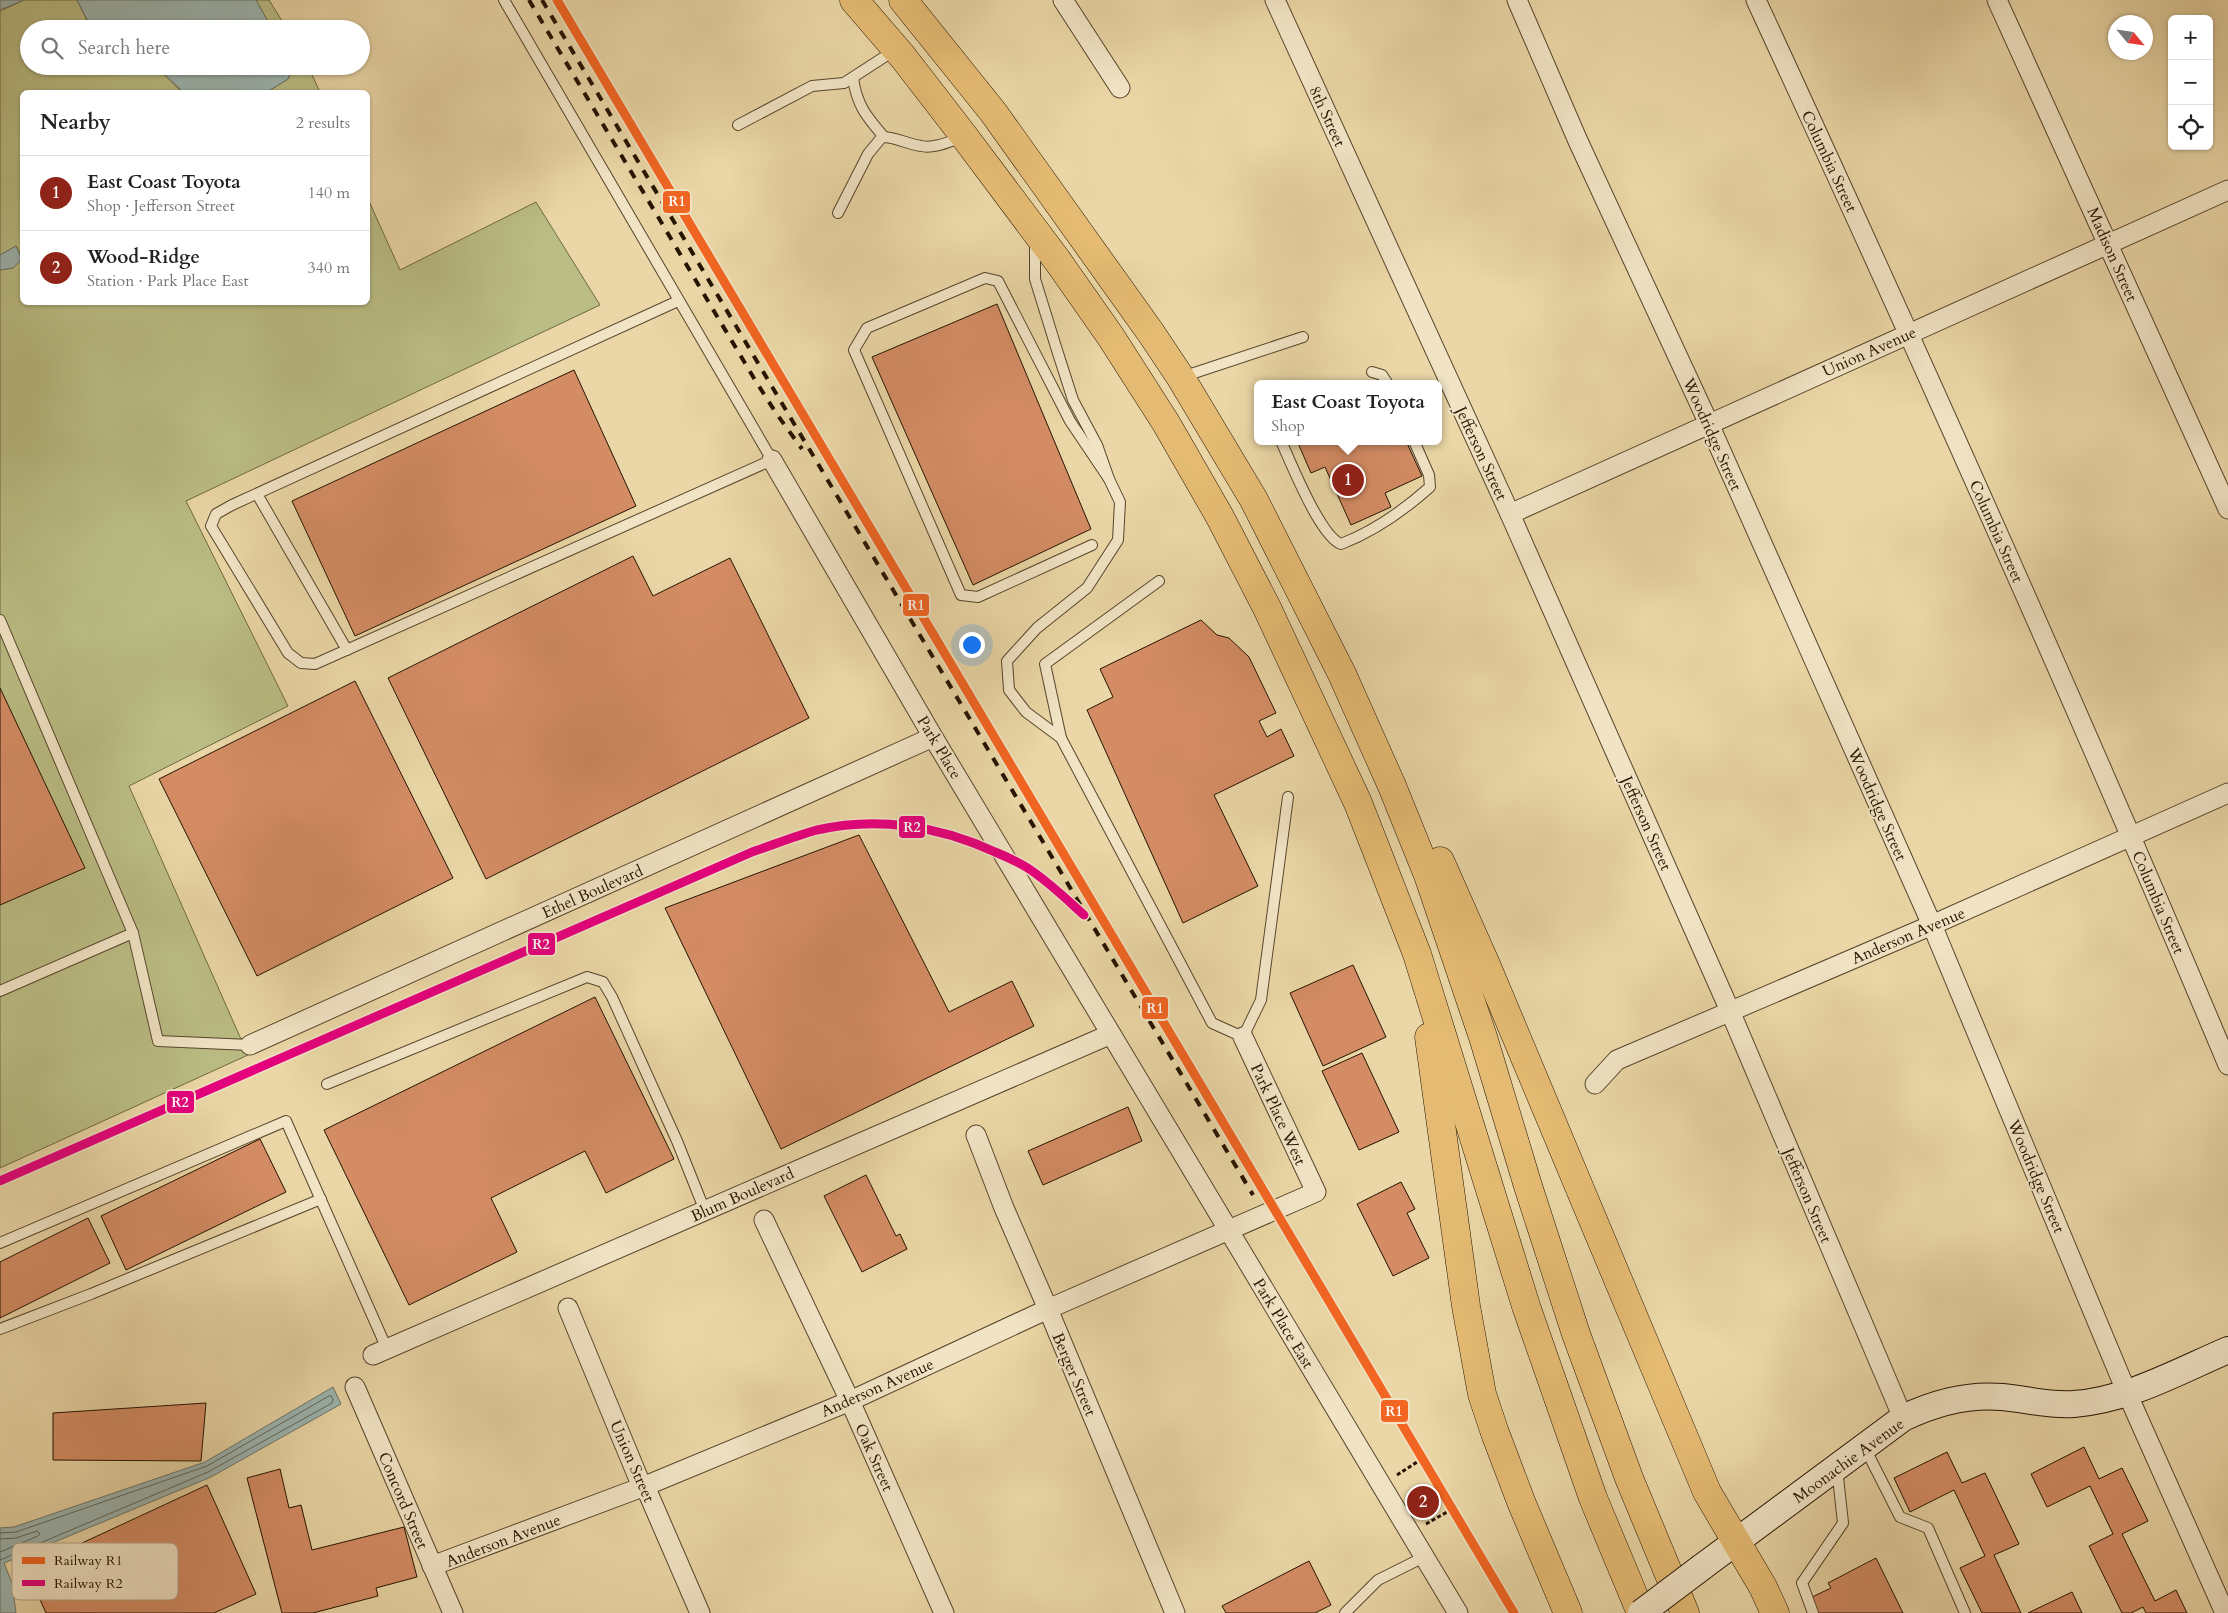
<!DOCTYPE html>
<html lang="en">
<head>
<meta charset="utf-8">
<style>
  body { margin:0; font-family:Cardo,serif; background:#f2f2f2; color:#222 }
  .controls { position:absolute; right:15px; top:15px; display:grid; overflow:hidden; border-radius:8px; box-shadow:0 1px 4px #0004 }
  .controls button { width:45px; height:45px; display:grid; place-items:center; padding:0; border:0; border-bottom:1px solid #e0e0e0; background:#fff; color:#222; font:25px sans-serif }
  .compass { position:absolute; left:2108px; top:15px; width:45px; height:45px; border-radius:50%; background:#fff; box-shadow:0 1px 4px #0004; rotate:119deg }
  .you { position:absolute; left:971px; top:644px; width:18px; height:18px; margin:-12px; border:4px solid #fff; border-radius:50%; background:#1a73e8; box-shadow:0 0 0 8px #1a73e833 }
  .badge { display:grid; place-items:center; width:32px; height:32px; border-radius:50%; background:#8f2418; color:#fff; font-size:16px; font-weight:700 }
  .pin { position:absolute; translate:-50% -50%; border:2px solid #fff; box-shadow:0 1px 5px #0006 }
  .popup { position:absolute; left:1254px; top:380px; width:188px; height:65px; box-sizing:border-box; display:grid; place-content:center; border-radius:8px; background:#fff; filter:drop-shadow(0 1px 4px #0005); font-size:16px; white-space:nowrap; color:#767676 }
  .popup b { font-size:19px; color:#222 }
  .popup::after { content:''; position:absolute; left:50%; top:100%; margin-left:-10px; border:10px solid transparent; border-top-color:#fff }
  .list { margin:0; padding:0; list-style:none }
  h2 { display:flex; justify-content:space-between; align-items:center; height:65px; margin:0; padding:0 20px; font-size:21px }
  h2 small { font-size:16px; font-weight:400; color:#767676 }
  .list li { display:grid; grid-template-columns:32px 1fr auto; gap:15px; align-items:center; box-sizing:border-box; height:75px; padding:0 20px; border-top:1px solid #e0e0e0 }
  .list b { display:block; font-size:19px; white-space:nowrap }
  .list p { margin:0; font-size:16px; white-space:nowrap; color:#767676 }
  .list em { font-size:16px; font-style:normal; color:#767676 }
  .icon { flex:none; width:28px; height:28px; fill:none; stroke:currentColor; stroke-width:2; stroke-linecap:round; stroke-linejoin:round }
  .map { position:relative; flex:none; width:2228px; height:1613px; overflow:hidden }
  .search { position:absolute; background:#fff; box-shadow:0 1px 4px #0004; left:20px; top:20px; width:350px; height:55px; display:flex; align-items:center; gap:12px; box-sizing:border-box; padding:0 18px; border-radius:28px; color:#767676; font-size:19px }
  .panel { position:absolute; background:#fff; box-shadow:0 1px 4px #0004; left:20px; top:90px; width:350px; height:215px; border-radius:8px }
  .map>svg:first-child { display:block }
  .green { fill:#babd84; stroke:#6f6842 }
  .water { fill:#9cb6b2; stroke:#6c756b }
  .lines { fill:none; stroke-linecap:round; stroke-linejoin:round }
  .shore { stroke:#606459; stroke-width:1 }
  .building { fill:#d48c64; stroke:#241300 }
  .service-casing { stroke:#56442a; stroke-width:12 }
  .minor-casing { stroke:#56442a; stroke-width:21 }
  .secondary-casing { stroke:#241300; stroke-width:28 }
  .trunk-casing { stroke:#241300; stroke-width:29 }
  .path { stroke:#241300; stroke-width:3; stroke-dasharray:4 2.5; stroke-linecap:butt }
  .service { stroke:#f1e4c5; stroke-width:10 }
  .minor { stroke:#f1e4c5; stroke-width:19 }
  .secondary { stroke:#f1e4c5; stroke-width:26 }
  .trunk { stroke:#e5bb73; stroke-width:28 }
  .rail { stroke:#241300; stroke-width:4; stroke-dasharray:9 9; stroke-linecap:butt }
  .secondary-bridge-casing { stroke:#241300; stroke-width:28; stroke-linecap:butt }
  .secondary-bridge { stroke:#f1e4c5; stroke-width:26 }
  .rail-1-casing { stroke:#f1e4c5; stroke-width:12 }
  .rail-2-casing { stroke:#f1e4c5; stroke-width:12 }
  .rail-1 { stroke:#f26522; stroke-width:9 }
  .rail-2 { stroke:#e5007d; stroke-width:9 }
  .labels { text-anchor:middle; stroke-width:4; stroke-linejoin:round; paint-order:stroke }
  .street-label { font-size:16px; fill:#241300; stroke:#f1e4c5 }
  .key { fill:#f1e4c5; stroke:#b4a58a; stroke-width:1 }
  .key-label { font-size:14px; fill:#241300 }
  .line-badge { stroke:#f1e4c5; stroke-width:2 }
  .badge-label { font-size:14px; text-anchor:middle; font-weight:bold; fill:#fff }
</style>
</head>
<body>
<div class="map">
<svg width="2228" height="1613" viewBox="0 0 2228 1613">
  <rect width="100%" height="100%" fill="#ead6a6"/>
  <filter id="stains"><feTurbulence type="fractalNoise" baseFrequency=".004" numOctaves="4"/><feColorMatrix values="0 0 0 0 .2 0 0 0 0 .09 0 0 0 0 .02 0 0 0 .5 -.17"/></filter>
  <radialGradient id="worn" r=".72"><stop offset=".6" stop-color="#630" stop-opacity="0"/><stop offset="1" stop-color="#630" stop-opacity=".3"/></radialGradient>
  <g class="green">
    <polygon points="24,0 77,0 91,29 29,29 29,66 155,66 182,92 22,92 22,257 16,246 0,255 0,11"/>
    <polygon points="256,0 269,0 287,29 272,29"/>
    <polygon points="291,66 308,66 320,92 267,92 288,79 292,71"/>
    <polygon points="368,199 400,270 536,202 600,305 186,501 288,706 129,786 248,1055 0,1168 0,270 13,268 22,259 22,302 368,302"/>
  </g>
  <g class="water">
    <polygon points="0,0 24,0 0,10"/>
    <polygon points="77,0 256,0 272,29 92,29"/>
    <polygon points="156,66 290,66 292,71 288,79 267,92 183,92"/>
    <polygon points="16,246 22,259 13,268 0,270 0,255"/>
    <polygon points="333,1387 341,1404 211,1477 4,1563 12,1583 16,1613 0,1613 0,1528 14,1527 205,1462"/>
  </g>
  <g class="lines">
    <g class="shore">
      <polyline points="0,1533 16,1532 207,1466 329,1396 331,1396 333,1399 332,1403 208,1472 0,1560"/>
      <polyline points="0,1539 16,1538 37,1531 40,1534 38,1536 0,1552"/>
    </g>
  </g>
  <g class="building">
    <polygon points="997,304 1091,529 973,585 872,357"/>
    <polygon points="574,370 636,506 355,636 292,501"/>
    <polygon points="1297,441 1406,441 1422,476 1385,493 1391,507 1351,525 1325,467 1311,473"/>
    <polygon points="633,556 653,596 730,558 809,718 486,879 388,678"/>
    <polygon points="1201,620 1217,635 1229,638 1249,657 1276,713 1259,721 1267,737 1281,729 1294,756 1214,795 1258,886 1183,923 1087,710 1113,697 1100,669"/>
    <polygon points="355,681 453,878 257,976 159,779"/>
    <polygon points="0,688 85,868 0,905"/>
    <polygon points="859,835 949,1012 1012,981 1034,1026 781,1149 665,908"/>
    <polygon points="1353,965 1386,1037 1323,1066 1290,993"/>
    <polygon points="595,997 674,1159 606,1193 585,1151 491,1198 517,1252 409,1305 324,1130"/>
    <polygon points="1362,1053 1399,1132 1359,1150 1322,1071"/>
    <polygon points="1128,1107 1142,1141 1043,1185 1028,1151"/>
    <polygon points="260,1139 286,1192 126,1270 101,1216"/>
    <polygon points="866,1175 896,1236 900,1234 907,1249 862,1272 824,1196"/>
    <polygon points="1401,1182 1415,1209 1407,1213 1429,1258 1393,1276 1357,1204"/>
    <polygon points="88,1218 110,1263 0,1318 0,1262"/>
    <polygon points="206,1403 201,1461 53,1460 53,1413"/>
    <polygon points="2084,1447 2099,1479 2122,1468 2148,1521 2122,1534 2155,1601 2176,1590 2187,1613 2146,1613 2143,1607 2131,1613 2122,1613 2089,1546 2113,1534 2090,1486 2047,1507 2031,1474"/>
    <polygon points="1947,1452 1962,1483 1985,1473 2019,1544 1994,1555 2021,1613 1982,1613 1960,1568 1985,1556 1954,1490 1910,1512 1894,1478"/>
    <polygon points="280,1469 289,1508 301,1505 312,1550 404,1527 417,1577 376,1588 378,1596 313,1613 282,1613 247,1478"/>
    <polygon points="207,1485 256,1594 214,1613 46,1613 26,1569"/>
    <polygon points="1876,1558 1903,1613 1818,1613 1810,1598 1831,1588 1828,1583"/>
    <polygon points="1309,1561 1331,1605 1315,1613 1226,1613 1222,1606"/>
    <polygon points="2072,1592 2082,1613 2028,1613"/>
  </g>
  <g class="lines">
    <defs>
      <g id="service">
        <polyline points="504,0 772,460 315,664 301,663 288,653 211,526 216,514 232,505 678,301"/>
        <path d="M853,78C857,106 867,117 884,137"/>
        <polyline points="738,125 812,86 844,83 895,50"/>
        <path d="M838,213L868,154L882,137C896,137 907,144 921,146C935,149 950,141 963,137"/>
        <polyline points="1035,241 1035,279 1056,347 1073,400 1097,445 1109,479 1120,502 1118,540 1087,588 1037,628 1007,661 1009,690 1026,712 1061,738"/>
        <polyline points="1372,372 1382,375 1388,384"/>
        <polyline points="1182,377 1303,337"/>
        <path d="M1281,441C1291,463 1320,536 1341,544C1375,531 1403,511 1430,487L1429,475L1414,441"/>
        <polyline points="257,494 347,650"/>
        <polyline points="1092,545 978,597 961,595 854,350 867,328 985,278 998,281 1070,421 1109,479"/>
        <polyline points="1159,581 1045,664 1061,738 1212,1023 1243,1037 1261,1000 1288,797"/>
        <polyline points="0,620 133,933"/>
        <polyline points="0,991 133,933 158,1041 250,1045"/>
        <polyline points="327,1084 587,977 603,982 612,997 677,1141 705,1211"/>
        <polyline points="0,1243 286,1121 387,1349"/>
        <polyline points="0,1329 91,1294 321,1199"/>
        <polyline points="1865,1448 1900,1517 1928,1528 1965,1613"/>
        <polyline points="1345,1613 1378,1580 1424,1557"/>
        <polyline points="1813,1613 1802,1583 1843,1523 1837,1468"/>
      </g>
      <g id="minor">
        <polyline points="1063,0 1120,88"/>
        <polyline points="1275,0 1510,514 1730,1011 1903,1418"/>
        <polyline points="1517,0 1578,141 1709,424 1932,925 2127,1393 2225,1613"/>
        <path d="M1756,0C1919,353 2078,707 2228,1065"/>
        <polyline points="1997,0 2228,509"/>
        <polyline points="772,460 933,737 1458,1613"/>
        <polyline points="1510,514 2228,190"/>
        <polyline points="250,1045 933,737"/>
        <polyline points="1595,1084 1617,1060 1932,925 2228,793"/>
        <polyline points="976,1135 1004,1208 1048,1309 1175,1613"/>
        <polyline points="764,1220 850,1401 944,1613"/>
        <polyline points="568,1308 640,1482 645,1486 700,1613"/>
        <polyline points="373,1355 1111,1034"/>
        <polyline points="355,1387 453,1613"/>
        <polyline points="432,1566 645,1486 850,1401 1048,1309 1316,1192 1243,1037"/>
      </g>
      <path id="secondary" d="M1702,1567L1903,1418C1934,1403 1967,1394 2002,1397C2026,1399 2049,1406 2074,1404C2128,1400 2179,1371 2228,1350"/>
      <g id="trunk">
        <polyline points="854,0 903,57 964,136 1057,260 1111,337 1166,423 1220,517 1267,608 1358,803 1417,954 1526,1306 1593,1498 1641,1613"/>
        <polyline points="903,0 993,112 1151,333 1181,378 1254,500 1342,674 1392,786 1428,875 1483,1037 1528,1186 1576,1334 1629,1478 1685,1613"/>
        <polyline points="1440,861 1487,967 1707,1492 1763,1587 1775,1613"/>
        <polyline points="1429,1037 1466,1306 1482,1394 1495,1433 1522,1504 1568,1613"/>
      </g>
    </defs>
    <use href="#service" class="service-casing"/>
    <use href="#minor" class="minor-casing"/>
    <use href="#secondary" class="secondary-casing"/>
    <use href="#trunk" class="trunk-casing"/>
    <g class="path">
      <polyline points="1397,1475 1417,1462"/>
      <polyline points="1426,1524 1447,1512"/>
    </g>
    <use href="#service" class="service"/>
    <use href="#minor" class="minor"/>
    <use href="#secondary" class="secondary"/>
    <use href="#trunk" class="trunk"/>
    <g class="rail">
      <polyline points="529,0 755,380 776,413 802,449"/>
      <polyline points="542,0 1253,1195"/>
      <path d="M0,1181L752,852C773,845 795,836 817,831C886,814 964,829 1025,866C1046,879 1063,896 1080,912"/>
    </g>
    <defs>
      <polyline id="secondary-bridge" points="1641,1613 1702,1567"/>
    </defs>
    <use href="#secondary-bridge" class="secondary-bridge-casing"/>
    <use href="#secondary-bridge" class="secondary-bridge"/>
    <defs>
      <polyline id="rail-1" points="557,0 1514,1613"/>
      <path id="rail-2" d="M0,1181L752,852C773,845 795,836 817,830C877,816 939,826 995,852C1005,856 1016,861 1026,867C1047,880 1065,898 1084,915"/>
    </defs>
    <use href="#rail-1" class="rail-1-casing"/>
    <use href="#rail-2" class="rail-2-casing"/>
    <use href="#rail-1" class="rail-1"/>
    <use href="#rail-2" class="rail-2"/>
  </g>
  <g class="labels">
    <g class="street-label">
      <text transform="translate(1328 116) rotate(65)" y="6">8th Street</text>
      <text transform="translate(1830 161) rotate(65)" y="6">Columbia Street</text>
      <text transform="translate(2113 254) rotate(66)" y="6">Madison Street</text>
      <text transform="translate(1869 351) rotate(-24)" y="6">Union Avenue</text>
      <text transform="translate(1713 434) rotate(66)" y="6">Woodridge Street</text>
      <text transform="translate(1482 453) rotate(65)" y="6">Jefferson Street</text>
      <text transform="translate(1997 531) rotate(66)" y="6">Columbia Street</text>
      <text transform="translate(940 747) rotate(59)" y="6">Park Place</text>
      <text transform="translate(1878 804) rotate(66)" y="6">Woodridge Street</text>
      <text transform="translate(1647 823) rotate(66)" y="6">Jefferson Street</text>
      <text transform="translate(592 891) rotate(-24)" y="6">Ethel Boulevard</text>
      <text transform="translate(2159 902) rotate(67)" y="6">Columbia Street</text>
      <text transform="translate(1908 935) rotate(-23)" y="6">Anderson Avenue</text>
      <text transform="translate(1279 1114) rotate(65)" y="6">Park Place West</text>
      <text transform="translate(2037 1176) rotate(67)" y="6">Woodridge Street</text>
      <text transform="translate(742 1194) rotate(-24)" y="6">Blum Boulevard</text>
      <text transform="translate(1808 1195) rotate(67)" y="6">Jefferson Street</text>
      <text transform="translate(1284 1323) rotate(59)" y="6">Park Place East</text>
      <text transform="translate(1075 1374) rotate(67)" y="6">Berger Street</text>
      <text transform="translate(877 1387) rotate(-24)" y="6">Anderson Avenue</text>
      <text transform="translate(875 1457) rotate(66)" y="6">Oak Street</text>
      <text transform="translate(1848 1460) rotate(-36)" y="6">Moonachie Avenue</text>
      <text transform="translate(633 1461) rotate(66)" y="6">Union Street</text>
      <text transform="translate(404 1500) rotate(67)" y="6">Concord Street</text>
      <text transform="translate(503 1540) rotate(-21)" y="6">Anderson Avenue</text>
    </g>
  </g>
  <rect x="12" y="1543" width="166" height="57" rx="8" class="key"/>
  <rect x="22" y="1557" width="23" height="7" fill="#f26522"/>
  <rect x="22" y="1580" width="23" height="6" fill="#e5007d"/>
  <g class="key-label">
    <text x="54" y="1565">Railway R1</text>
    <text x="54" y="1588">Railway R2</text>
  </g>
  <g class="line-badge">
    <rect x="662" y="190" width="29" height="24" rx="5" fill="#f26522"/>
    <rect x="902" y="593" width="28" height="24" rx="5" fill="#f26522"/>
    <rect x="898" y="815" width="28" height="24" rx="5" fill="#e5007d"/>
    <rect x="527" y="932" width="29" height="24" rx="5" fill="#e5007d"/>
    <rect x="1141" y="996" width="28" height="24" rx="5" fill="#f26522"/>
    <rect x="166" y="1090" width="29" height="24" rx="5" fill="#e5007d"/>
    <rect x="1380" y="1399" width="29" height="24" rx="5" fill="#f26522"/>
  </g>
  <g class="badge-label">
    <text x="677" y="206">R1</text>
    <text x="916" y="610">R1</text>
    <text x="912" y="832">R2</text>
    <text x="541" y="949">R2</text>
    <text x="1155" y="1013">R1</text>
    <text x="180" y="1107">R2</text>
    <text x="1394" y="1416">R1</text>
  </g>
  <rect width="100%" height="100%" filter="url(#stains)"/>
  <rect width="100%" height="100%" fill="url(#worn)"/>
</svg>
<div class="controls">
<button>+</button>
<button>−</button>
<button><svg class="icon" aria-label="locate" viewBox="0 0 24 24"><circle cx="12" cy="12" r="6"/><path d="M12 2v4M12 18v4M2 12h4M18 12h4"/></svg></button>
</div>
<svg class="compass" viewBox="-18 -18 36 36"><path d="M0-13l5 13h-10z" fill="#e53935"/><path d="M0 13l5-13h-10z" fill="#767676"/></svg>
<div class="you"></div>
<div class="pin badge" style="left:1348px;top:480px">1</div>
<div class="popup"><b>East Coast Toyota</b>Shop</div>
<div class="pin badge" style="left:1423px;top:1502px">2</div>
<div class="search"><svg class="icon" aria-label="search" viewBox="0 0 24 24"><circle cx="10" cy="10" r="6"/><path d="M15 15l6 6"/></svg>Search here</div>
<section class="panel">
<h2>Nearby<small>2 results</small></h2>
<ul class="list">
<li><span class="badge">1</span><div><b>East Coast Toyota</b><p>Shop · Jefferson Street</p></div><em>140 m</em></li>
<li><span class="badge">2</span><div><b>Wood-Ridge</b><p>Station · Park Place East</p></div><em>340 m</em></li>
</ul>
</section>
</div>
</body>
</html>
